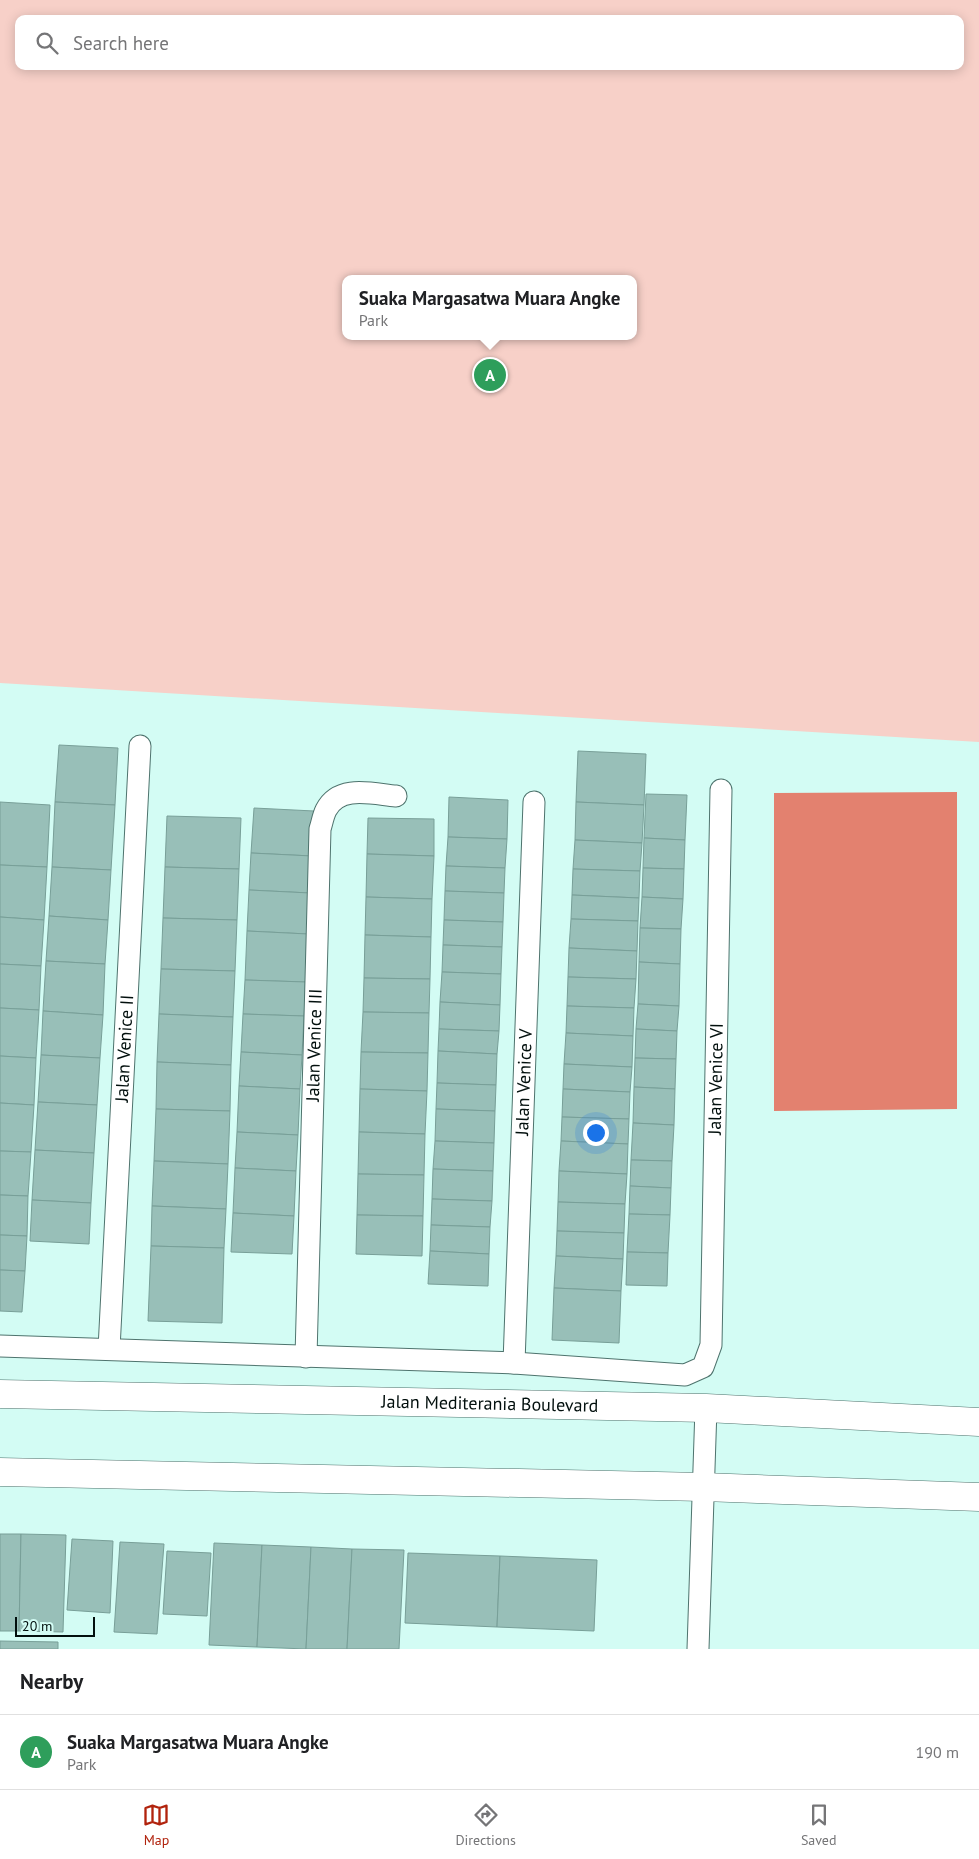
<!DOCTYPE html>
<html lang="en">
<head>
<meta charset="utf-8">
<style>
  body { margin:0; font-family:"PT Sans",sans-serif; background:#f6f6f6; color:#202124 }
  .scale { position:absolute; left:15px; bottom:12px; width:80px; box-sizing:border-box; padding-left:5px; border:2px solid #020f0d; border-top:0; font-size:14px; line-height:18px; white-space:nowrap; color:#020f0d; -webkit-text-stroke:4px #d3fcf4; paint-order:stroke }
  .you { position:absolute; left:595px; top:1132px; width:18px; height:18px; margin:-12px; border:4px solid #fff; border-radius:50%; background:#1a73e8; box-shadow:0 0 0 8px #1a73e833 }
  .badge { display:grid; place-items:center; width:32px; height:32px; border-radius:50%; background:#b1230d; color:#fff; font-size:16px; font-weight:700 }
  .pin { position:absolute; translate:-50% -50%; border:2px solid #fff; box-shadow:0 1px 5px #0006 }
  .popup { position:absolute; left:342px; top:275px; width:295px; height:65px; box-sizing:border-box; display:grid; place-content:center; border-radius:10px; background:#fff; filter:drop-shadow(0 1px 4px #0005); font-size:16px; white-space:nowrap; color:#757577 }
  .popup b { font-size:19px; color:#202124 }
  .popup::after { content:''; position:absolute; left:50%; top:100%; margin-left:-10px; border:10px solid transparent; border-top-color:#fff }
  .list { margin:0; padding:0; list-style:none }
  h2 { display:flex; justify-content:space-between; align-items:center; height:65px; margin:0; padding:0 20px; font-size:21px }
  h2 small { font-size:16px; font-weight:400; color:#757577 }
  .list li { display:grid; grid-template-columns:32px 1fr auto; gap:15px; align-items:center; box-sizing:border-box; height:75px; padding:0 20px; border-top:1px solid #e0e0e0 }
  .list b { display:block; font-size:19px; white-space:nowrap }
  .list p { margin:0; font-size:16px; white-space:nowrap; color:#757577 }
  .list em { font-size:16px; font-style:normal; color:#757577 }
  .icon { flex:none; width:28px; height:28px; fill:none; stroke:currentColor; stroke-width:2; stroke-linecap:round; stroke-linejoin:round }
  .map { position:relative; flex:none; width:979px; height:1649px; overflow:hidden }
  .search { position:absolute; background:#fff; box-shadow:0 2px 12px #0003; left:15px; right:15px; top:15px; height:55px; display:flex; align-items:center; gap:12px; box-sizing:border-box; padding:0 18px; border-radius:10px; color:#757577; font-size:19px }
  .sheet { height:140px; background:#fff }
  nav { display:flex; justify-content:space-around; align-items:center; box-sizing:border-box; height:70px; border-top:1px solid #e0e0e0; background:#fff; font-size:14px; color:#757577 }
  nav a { display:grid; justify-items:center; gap:2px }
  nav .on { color:#b1230d }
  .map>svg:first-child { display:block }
  .green { fill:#f7d0c8; fill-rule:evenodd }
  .water { fill:#e3816f }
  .building { fill:#98bfb8; stroke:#789f98 }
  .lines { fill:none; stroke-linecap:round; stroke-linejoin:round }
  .minor-casing { stroke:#4e736d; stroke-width:23 }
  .tertiary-casing { stroke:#4e736d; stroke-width:29 }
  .minor { stroke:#fff; stroke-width:21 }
  .tertiary { stroke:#fff; stroke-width:28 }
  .labels { text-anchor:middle; stroke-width:5; stroke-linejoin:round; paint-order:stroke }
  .street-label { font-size:18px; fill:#020f0d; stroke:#d3fcf4 }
</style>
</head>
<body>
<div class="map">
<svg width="979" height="1649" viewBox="0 0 979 1649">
  <rect width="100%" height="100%" fill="#d3fcf4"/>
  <path class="green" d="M0,0H979V742L0,683ZM19,19H960V66H19ZM346,279H634V336H346Z"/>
  <polygon class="water" points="957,792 957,1109 774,1111 774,793"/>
  <g class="building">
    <polygon points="59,745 118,748 115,805 55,802"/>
    <polygon points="578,751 646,754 644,805 576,802"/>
    <polygon points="646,794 687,795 685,840 644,838"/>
    <polygon points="449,797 508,800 507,839 448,837"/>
    <polygon points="0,802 50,805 47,867 0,865"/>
    <polygon points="55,802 115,805 111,870 52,867"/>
    <polygon points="576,802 644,805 642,843 575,840"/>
    <polygon points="254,808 314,811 312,856 251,853"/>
    <polygon points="167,816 241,818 239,869 165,867"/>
    <polygon points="368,818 434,819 434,856 367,854"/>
    <polygon points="448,837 507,839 505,868 446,866"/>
    <polygon points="644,838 685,840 684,869 643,868"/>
    <polygon points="575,840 642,843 640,871 573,869"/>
    <polygon points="251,853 312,856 310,893 249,890"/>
    <polygon points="367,854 434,856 432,899 366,897"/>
    <polygon points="0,865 47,867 44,920 0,917"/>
    <polygon points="446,866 505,868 504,893 445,891"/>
    <polygon points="52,867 111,870 108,920 49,916"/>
    <polygon points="165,867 239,869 237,920 163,918"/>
    <polygon points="643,868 684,869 683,899 642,897"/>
    <polygon points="573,869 640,871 639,898 572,895"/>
    <polygon points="249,890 310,893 308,934 247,931"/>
    <polygon points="445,891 504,893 503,922 444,920"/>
    <polygon points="572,895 639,898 638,921 571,919"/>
    <polygon points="366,897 432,899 431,937 365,935"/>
    <polygon points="642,897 683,899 681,929 640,928"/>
    <polygon points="49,916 108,920 105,964 46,961"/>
    <polygon points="0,917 44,920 41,966 0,964"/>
    <polygon points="163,918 237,920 235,971 161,969"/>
    <polygon points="571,919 638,921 637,951 569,948"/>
    <polygon points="444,920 503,922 502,947 443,945"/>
    <polygon points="640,928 681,929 680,964 639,962"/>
    <polygon points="247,931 308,934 306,982 245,980"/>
    <polygon points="365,935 431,937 430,979 364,978"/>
    <polygon points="443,945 502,947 501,974 442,972"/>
    <polygon points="569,948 637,951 636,979 568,977"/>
    <polygon points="46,961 105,964 103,1015 43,1011"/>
    <polygon points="639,962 680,964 679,1006 638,1004"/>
    <polygon points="0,964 41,966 39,1010 0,1008"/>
    <polygon points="161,969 235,971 233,1017 159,1014"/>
    <polygon points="442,972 501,974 500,1005 440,1002"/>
    <polygon points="568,977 636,979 634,1008 567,1006"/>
    <polygon points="364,978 430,979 429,1013 363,1012"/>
    <polygon points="245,980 306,982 304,1016 243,1014"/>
    <polygon points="440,1002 500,1005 499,1031 439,1029"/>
    <polygon points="638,1004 679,1006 677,1031 636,1029"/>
    <polygon points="567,1006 634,1008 633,1036 566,1033"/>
    <polygon points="0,1008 39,1010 36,1058 0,1056"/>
    <polygon points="43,1011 103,1015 100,1058 41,1055"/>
    <polygon points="363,1012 429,1013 428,1053 361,1052"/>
    <polygon points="159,1014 233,1017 231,1065 157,1062"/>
    <polygon points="243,1014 304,1016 302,1055 241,1052"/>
    <polygon points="439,1029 499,1031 497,1054 438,1051"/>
    <polygon points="636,1029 677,1031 676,1059 635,1058"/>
    <polygon points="566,1033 633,1036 632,1067 564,1064"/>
    <polygon points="438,1051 497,1054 496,1085 437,1083"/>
    <polygon points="241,1052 302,1055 300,1089 239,1086"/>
    <polygon points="361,1052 428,1053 427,1091 360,1089"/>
    <polygon points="41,1055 100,1058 97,1105 38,1102"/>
    <polygon points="0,1056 36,1058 34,1105 0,1103"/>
    <polygon points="635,1058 676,1059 675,1089 634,1087"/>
    <polygon points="157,1062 231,1065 230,1111 156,1109"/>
    <polygon points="564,1064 632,1067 630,1092 563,1089"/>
    <polygon points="437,1083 496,1085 495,1111 436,1109"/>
    <polygon points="239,1086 300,1089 298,1135 237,1132"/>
    <polygon points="634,1087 675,1089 674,1125 633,1123"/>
    <polygon points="360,1089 427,1091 425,1134 359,1132"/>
    <polygon points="563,1089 630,1092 629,1119 562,1117"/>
    <polygon points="38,1102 97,1105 94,1153 35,1150"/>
    <polygon points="0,1103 34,1105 31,1152 0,1151"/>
    <polygon points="156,1109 230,1111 228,1164 154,1161"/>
    <polygon points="436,1109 495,1111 494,1143 435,1141"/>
    <polygon points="562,1117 629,1119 628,1144 561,1141"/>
    <polygon points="633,1123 674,1125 672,1161 631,1160"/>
    <polygon points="237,1132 298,1135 296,1171 235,1168"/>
    <polygon points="359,1132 425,1134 424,1175 358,1174"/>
    <polygon points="435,1141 494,1143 493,1171 433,1169"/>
    <polygon points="561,1141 628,1144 627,1174 559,1171"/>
    <polygon points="35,1150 94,1153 91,1203 32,1200"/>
    <polygon points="0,1151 31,1152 28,1196 0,1195"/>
    <polygon points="631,1160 672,1161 671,1188 630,1186"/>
    <polygon points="154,1161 228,1164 226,1209 152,1206"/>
    <polygon points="235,1168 296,1171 294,1216 233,1213"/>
    <polygon points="433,1169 493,1171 492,1201 432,1199"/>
    <polygon points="559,1171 627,1174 625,1204 558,1202"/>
    <polygon points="358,1174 424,1175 423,1216 357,1215"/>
    <polygon points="630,1186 671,1188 670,1215 629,1214"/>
    <polygon points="0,1195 28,1196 27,1236 0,1235"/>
    <polygon points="432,1199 492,1201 490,1227 431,1225"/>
    <polygon points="32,1200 91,1203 89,1244 30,1241"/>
    <polygon points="558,1202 625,1204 624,1233 557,1231"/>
    <polygon points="152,1206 226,1209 224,1248 151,1246"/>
    <polygon points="233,1213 294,1216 292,1254 231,1252"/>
    <polygon points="629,1214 670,1215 668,1253 627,1252"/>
    <polygon points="357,1215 423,1216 422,1256 356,1254"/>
    <polygon points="431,1225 490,1227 489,1254 430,1251"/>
    <polygon points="557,1231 624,1233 623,1259 556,1256"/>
    <polygon points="0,1235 27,1236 25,1271 0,1270"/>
    <polygon points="151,1246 224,1248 222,1323 148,1321"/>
    <polygon points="430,1251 489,1254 488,1286 428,1284"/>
    <polygon points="627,1252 668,1253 667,1286 626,1285"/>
    <polygon points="556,1256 623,1259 621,1291 554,1288"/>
    <polygon points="0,1270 25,1271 22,1312 0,1311"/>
    <polygon points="554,1288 621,1291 619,1343 552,1340"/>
    <polygon points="0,1534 21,1534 19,1631 0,1631"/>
    <polygon points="21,1534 66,1535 63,1632 19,1631"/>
    <polygon points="72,1539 113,1541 110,1613 67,1610"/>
    <polygon points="120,1542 164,1544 157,1634 114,1632"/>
    <polygon points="214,1543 262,1545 257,1647 209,1645"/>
    <polygon points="262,1545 311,1547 306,1649 257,1647"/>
    <polygon points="311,1547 352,1549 347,1649 306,1649"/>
    <polygon points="352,1549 404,1550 399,1649 347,1649"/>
    <polygon points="167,1551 211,1553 207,1616 163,1614"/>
    <polygon points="408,1553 500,1556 497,1627 405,1623"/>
    <polygon points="500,1556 597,1560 594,1631 497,1627"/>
    <polygon points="0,1641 58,1642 58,1649 0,1649"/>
  </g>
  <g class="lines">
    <defs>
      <g id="minor">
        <path id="s1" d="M0,1346L514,1363L685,1375L703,1367L711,1345L721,790"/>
        <path id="s2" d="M109,1349L140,746"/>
        <path id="s3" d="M306,1357L320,829C322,823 323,816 326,810C339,784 373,794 396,796"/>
        <path id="s4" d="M514,1363L534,802"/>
        <polyline points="698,1649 706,1408"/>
      </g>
      <g id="tertiary">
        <path id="s5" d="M0,1394L706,1408L979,1422"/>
        <polyline points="0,1472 703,1487 979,1497"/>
      </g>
    </defs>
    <use href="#minor" class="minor-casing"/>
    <use href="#tertiary" class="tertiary-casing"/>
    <use href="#minor" class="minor"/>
    <use href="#tertiary" class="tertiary"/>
  </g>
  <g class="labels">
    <g class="street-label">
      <text dy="6" stroke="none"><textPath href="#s3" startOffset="312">Jalan Venice III</textPath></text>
      <text dy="6" stroke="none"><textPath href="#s2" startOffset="301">Jalan Venice II</textPath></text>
      <text dy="6" stroke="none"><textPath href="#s1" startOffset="995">Jalan Venice VI</textPath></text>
      <text dy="6" stroke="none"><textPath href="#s4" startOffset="281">Jalan Venice V</textPath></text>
      <text dy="6" stroke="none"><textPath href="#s5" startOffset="490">Jalan Mediterania Boulevard</textPath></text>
    </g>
  </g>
</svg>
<div class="scale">20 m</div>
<div class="you"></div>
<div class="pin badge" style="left:490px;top:375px;background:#2e9e5b">A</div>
<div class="popup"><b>Suaka Margasatwa Muara Angke</b>Park</div>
<div class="search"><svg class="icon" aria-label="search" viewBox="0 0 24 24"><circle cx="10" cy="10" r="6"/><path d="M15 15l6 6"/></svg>Search here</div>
</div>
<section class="sheet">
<h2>Nearby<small></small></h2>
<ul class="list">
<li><span class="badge" style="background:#2e9e5b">A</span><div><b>Suaka Margasatwa Muara Angke</b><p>Park</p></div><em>190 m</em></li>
</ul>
</section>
<nav>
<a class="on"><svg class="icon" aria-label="map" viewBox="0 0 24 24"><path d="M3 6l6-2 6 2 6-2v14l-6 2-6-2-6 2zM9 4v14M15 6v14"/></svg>Map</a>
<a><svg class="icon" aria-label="directions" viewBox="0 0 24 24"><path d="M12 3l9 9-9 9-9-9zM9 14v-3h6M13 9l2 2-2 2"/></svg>Directions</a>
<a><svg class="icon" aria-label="saved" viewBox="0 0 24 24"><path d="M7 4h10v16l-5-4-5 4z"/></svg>Saved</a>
</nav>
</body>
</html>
